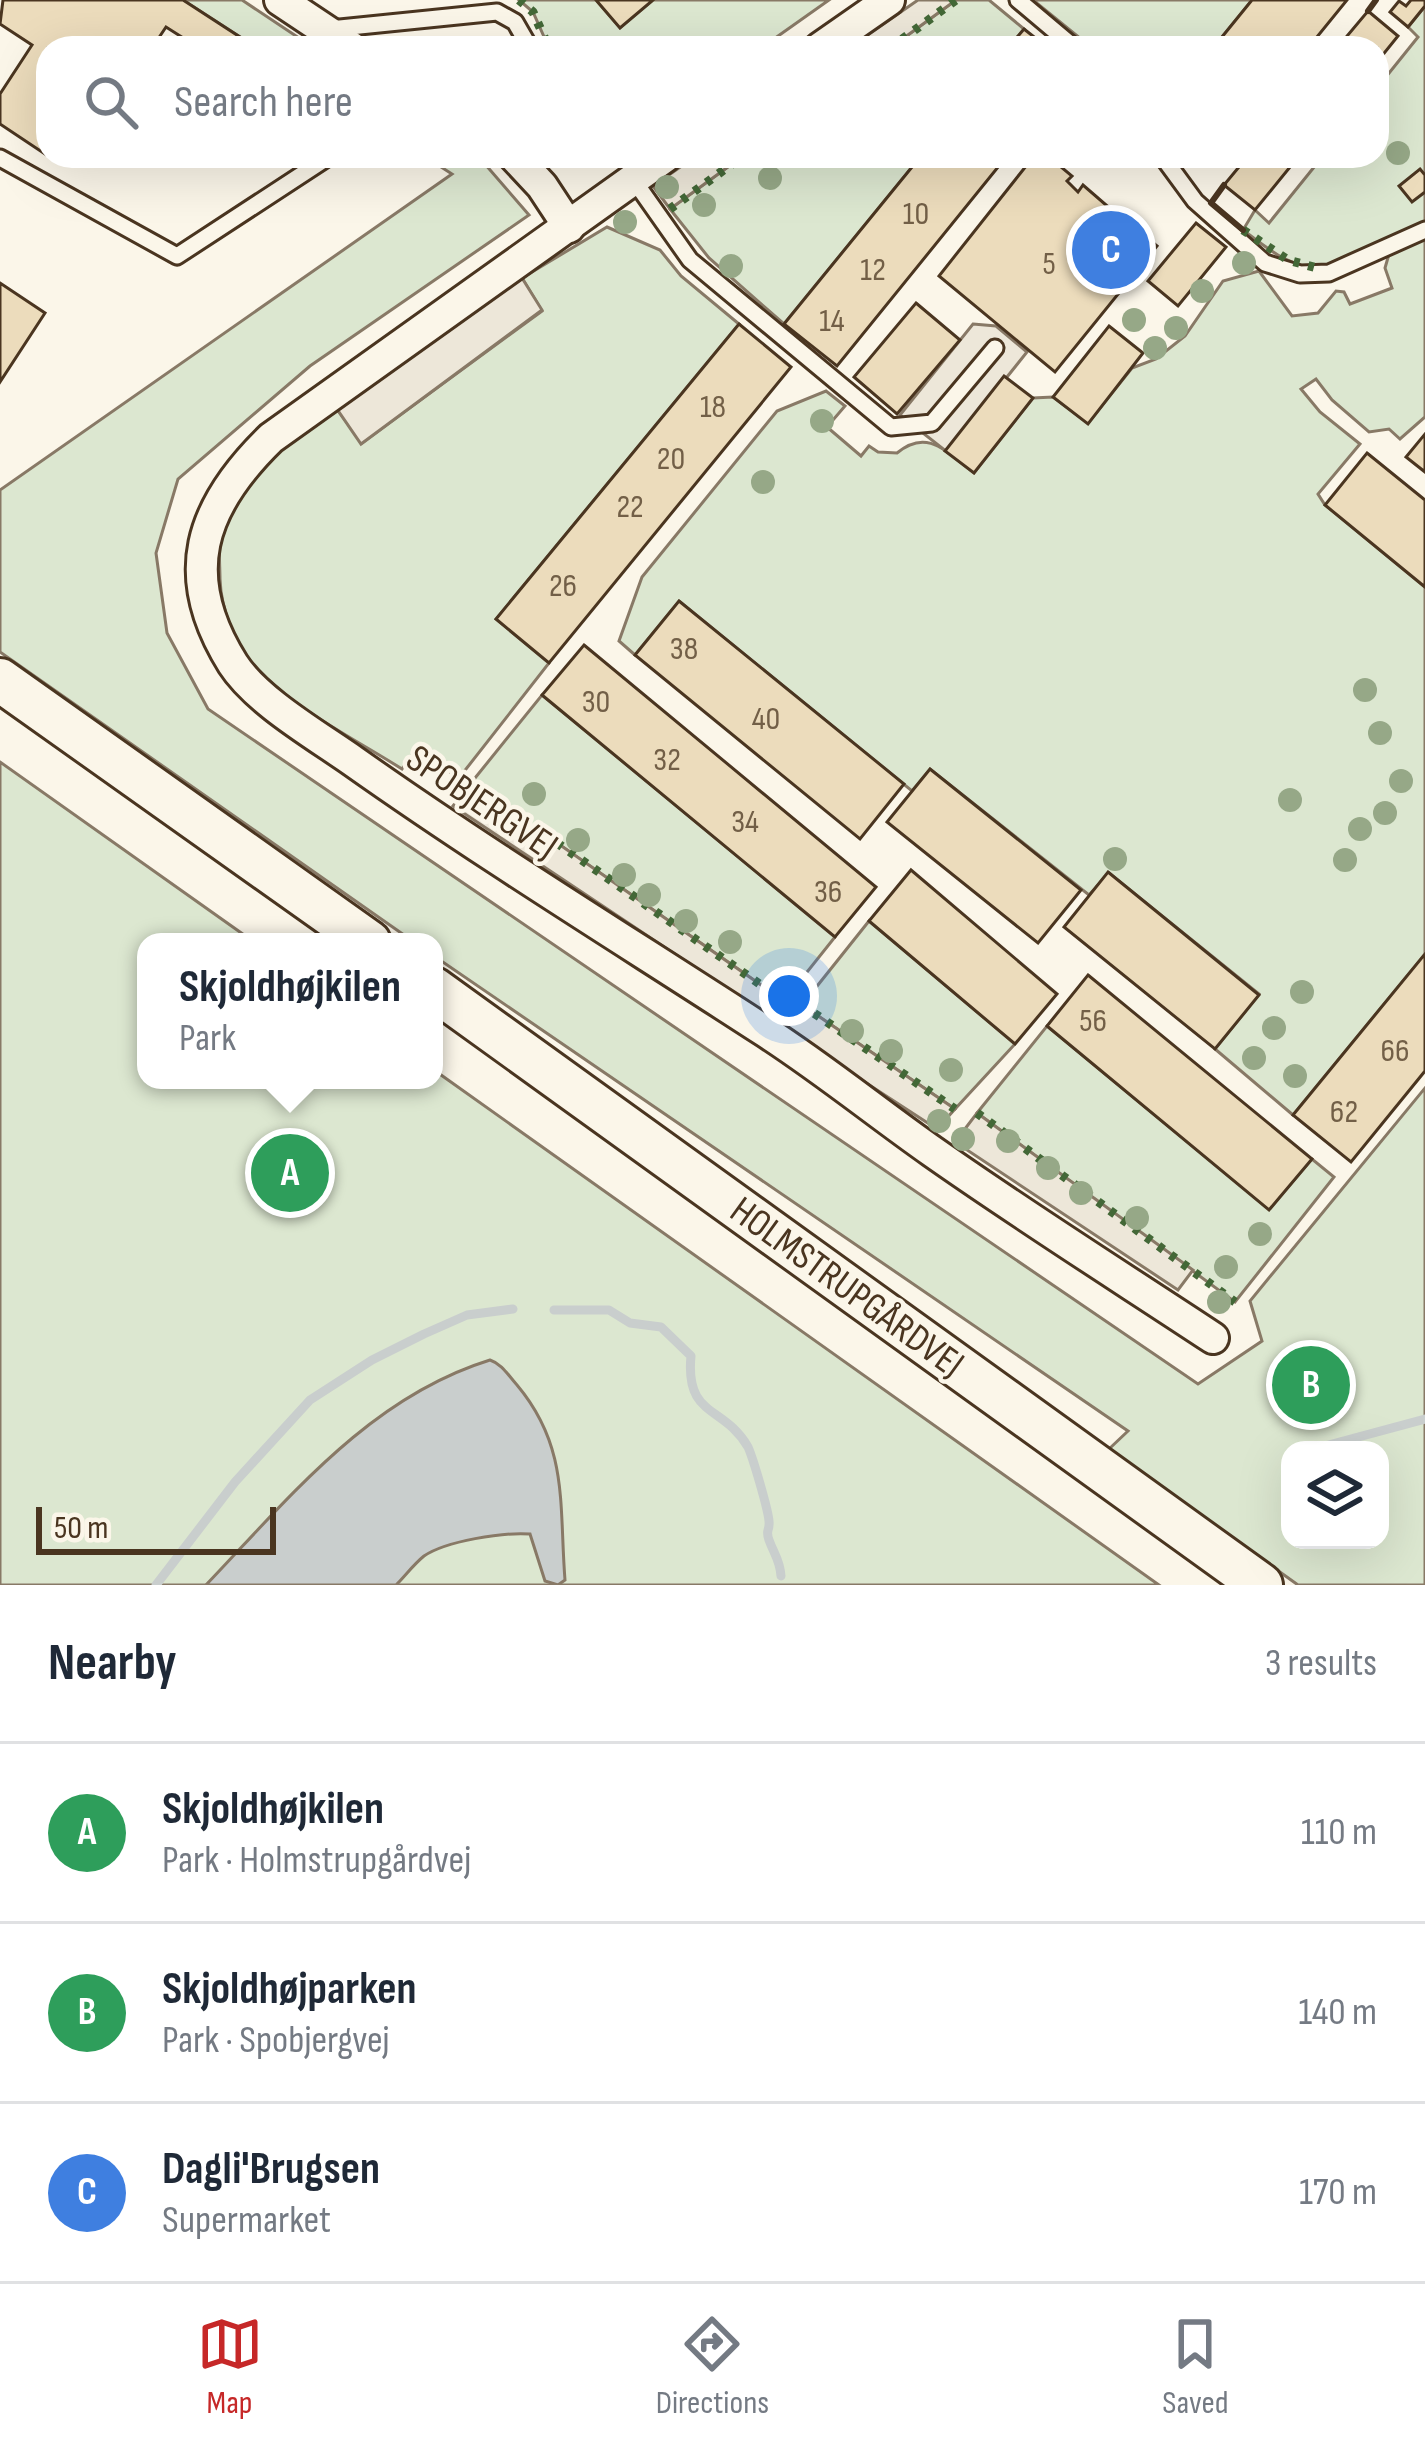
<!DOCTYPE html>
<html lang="en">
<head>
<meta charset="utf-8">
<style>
  body { margin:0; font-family:"Sofia Sans Condensed",sans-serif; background:#f6f6f7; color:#1f2937 }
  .controls { position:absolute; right:36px; bottom:36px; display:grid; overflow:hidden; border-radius:24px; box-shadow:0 12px 48px #0002 }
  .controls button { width:108px; height:108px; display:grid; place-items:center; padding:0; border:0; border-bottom:3px solid #e0e1e3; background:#fff; color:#1f2937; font:60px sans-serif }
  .scale { position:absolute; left:36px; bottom:30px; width:240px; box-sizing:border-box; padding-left:12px; border:6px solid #4a3520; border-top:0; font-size:33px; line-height:42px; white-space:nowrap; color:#4a3520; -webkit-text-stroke:9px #fbf6e9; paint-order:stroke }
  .you { position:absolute; left:789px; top:996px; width:42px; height:42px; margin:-30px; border:9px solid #fff; border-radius:50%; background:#1a73e8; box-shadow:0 0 0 18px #1a73e833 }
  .badge { display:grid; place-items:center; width:78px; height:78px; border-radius:50%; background:#c62828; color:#fff; font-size:39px; font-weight:700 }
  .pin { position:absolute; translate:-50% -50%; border:6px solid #fff; box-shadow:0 3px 12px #0006 }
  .popup { position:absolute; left:137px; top:933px; width:306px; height:156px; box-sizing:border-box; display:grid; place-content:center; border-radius:24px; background:#fff; filter:drop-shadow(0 3px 9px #0005); font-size:39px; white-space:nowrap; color:#747a83 }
  .popup b { font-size:45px; color:#1f2937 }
  .popup::after { content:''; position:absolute; left:50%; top:100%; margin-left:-24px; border:24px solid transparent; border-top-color:#fff }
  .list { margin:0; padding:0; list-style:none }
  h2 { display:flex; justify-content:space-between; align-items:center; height:156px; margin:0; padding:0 48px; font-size:51px }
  h2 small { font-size:39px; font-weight:400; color:#747a83 }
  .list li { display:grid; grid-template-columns:78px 1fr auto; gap:36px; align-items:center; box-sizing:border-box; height:180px; padding:0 48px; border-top:3px solid #e0e1e3 }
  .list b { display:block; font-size:45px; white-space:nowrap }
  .list p { margin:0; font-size:39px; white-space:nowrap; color:#747a83 }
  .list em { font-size:39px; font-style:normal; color:#747a83 }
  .icon { flex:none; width:66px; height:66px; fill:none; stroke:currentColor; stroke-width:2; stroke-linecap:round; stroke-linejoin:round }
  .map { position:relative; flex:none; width:1425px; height:1585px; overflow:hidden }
  .search { position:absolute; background:#fff; box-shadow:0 12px 48px #0002; left:36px; right:36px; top:36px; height:132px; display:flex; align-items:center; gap:30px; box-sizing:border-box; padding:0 42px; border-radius:36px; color:#747a83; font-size:45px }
  .sheet { height:696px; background:#fff }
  nav { display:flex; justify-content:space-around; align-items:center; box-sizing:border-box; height:168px; border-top:3px solid #e0e1e3; background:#fff; font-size:33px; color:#747a83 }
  nav a { display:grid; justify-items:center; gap:6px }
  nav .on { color:#c62828 }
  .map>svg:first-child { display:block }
  .green { fill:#dce7d0; stroke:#887966; stroke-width:3; fill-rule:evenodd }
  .parking { fill:#ede7d9; stroke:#887966; stroke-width:3 }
  .water { fill:#c9cecd; stroke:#887966; stroke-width:3 }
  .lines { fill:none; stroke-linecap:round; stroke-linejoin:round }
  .stream { stroke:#c9cecd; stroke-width:9 }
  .building { fill:#ecdcbc; stroke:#4a3520; stroke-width:3 }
  .lane-casing { stroke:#4a3520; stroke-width:21 }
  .street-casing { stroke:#4a3520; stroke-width:36 }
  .secondary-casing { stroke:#4a3520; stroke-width:48 }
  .lane { stroke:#fbf6e9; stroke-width:15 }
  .street { stroke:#fbf6e9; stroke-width:30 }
  .secondary { stroke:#fbf6e9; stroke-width:42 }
  .hedge { stroke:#436837; stroke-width:9; stroke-dasharray:6 9; stroke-linecap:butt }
  .wall { stroke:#4a3520; stroke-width:6 }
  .tree { fill:#96a887 }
  .labels { text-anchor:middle; stroke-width:9; stroke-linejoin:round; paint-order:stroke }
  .number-label { font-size:33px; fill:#725f47 }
  .street-label { font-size:39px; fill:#4a3520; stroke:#fbf6e9 }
</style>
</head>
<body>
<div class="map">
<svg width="1425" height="1585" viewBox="0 0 1425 1585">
  <rect width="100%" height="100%" fill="#fbf6e9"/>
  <g class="green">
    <polygon points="183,0 242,0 314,48 257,48"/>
    <polygon points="519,0 596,0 620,28 653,0 829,0 761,48 549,48 533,12"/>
    <polygon points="956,0 989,0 1024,29 1008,48 890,48"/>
    <polygon points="1033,0 1252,0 1213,48 1092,48"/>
    <path d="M1425,6V224C1399,235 1335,272 1309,267C1284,263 1263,245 1243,230L1255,210L1269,223L1323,156H1377V88L1418,37L1408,27Z"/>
    <path d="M424,156H478L529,215L310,366L178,479L156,553L167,633L208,709L1198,1384L1262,1341L1250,1301L1425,1088V1585H1298L1109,1449L1128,1431L434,956V942H414L0,652V490L452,174ZM1290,1450H1380V1540H1290Z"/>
    <polygon points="743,156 921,156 784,324 709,258 670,209"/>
    <path d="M607,227L660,250L681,276L739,324L496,619L549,663L459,778L422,755L413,754L402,769C355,739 297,711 258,670C236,647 221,611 220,579C220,565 218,547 221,533C234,475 293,441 337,409L362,443L542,311L522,278Z"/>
    <path d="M1425,237V417L1400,439L1389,429L1369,432L1332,400L1316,379L1301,389L1320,412L1360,444L1318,494L1325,505L1425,587V954L1293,1115L1215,1049L1259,994L1109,873L1089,895L930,769L912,791L679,601L635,655L619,641L642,577L777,411L826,391L845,406L827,427L861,456L869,446L878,452L897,453C928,427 947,453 974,473L1033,398L1053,397L1088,423L1132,368L1156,359L1185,336L1223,281L1259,271L1292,316L1318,313L1336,291L1344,292L1350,304L1392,288L1385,268L1389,254Z"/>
    <polygon points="542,695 835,937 784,1001 471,783"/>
    <polygon points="0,762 254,942 146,942 146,1080 434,1080 434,1070 1159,1585 0,1585"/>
    <polygon points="869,921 1015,1044 955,1109 802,1005"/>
    <polygon points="1047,1026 1269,1209 1312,1159 1334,1177 1235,1302 977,1113"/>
  </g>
  <g class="parking">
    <polygon points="918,0 956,0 890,48 849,48"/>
    <polygon points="696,156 743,156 670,209 653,186"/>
    <polygon points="522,278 542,310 361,444 337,409"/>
    <polygon points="973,324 996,326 1027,352 947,452 900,415"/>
    <polygon points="471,783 784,1001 769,1017 453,806"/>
    <polygon points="802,1005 955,1109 937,1129 783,1029"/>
    <polygon points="977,1113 1193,1270 1178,1290 955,1142"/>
  </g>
  <path class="water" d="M490,1360C502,1364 508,1375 517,1385C569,1447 559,1505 565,1580L558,1585L545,1581L530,1534C503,1532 446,1541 424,1556C414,1564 405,1576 396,1585H206C290,1497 370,1397 490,1360Z"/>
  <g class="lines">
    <g class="stream">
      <path d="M554,1310H609L630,1323L661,1327L691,1356C685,1418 724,1405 748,1447C753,1458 768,1509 769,1521C770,1532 765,1529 769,1540C774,1554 780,1560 781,1576"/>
      <polyline points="1310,1450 1425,1419"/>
      <polyline points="156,1585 235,1482 310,1400 372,1360 424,1334 467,1315 513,1309"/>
    </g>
  </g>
  <g class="building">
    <polygon points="3,0 183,0 257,48 199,48 166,27 152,48 48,48 48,156 0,124 0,94 32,45 0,24"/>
    <polygon points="596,0 653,0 620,28"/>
    <polygon points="1252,0 1347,0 1308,48 1213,48"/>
    <polygon points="1411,0 1425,0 1425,6 1408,27 1390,12 1399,1 1406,6"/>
    <polygon points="1368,11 1398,36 1377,62 1377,48 1337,48"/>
    <polygon points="1024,29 1048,48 1008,48"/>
    <polygon points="921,156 1007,156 837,366 784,324"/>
    <polygon points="1034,156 1048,156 1072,176 1067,181 1078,192 1083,185 1113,211 1109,216 1121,227 1127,221 1157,246 1055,372 939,276"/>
    <polygon points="1248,156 1299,156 1255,210 1224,185"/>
    <polygon points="1420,169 1425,175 1425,192 1412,202 1399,186"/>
    <polygon points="1196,223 1226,247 1178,306 1148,281"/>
    <polygon points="0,283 45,313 0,382"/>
    <polygon points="916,303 960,340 897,414 854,377"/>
    <polygon points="739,324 791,367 549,663 496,619"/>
    <polygon points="1109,326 1143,353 1088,424 1053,397"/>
    <polygon points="1004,376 1033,398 974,473 945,451"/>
    <polygon points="1425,434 1425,472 1406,457"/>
    <polygon points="1367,453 1425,500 1425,587 1325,505"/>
    <polygon points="679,601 904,784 860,839 635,655"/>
    <polygon points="584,645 876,887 835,937 542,695"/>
    <polygon points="930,769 1081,890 1038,943 887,822"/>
    <polygon points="911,870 1057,994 1015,1044 869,921"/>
    <polygon points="1108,872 1259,995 1215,1049 1064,927"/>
    <polygon points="1425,954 1425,1071 1351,1162 1293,1115"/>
    <polygon points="1088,975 1312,1159 1269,1210 1047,1026"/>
  </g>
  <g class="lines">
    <defs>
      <g id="lane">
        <polyline points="1018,0 1075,48"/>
        <polyline points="330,29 497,12 515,22 530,48"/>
        <polyline points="1162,156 1195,201 1265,263 1300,274 1329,273 1425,230"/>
        <polyline points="0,158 177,256 330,156"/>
        <polyline points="633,179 690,260 891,427 932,423 995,348"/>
      </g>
      <g id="street">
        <polyline points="280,0 352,48"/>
        <polyline points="820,48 889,0"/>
        <polyline points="514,156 542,186 569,227"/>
        <path d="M666,156L271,438C200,507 177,575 233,664C257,701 316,735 353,761C486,855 626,941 763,1030C821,1067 876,1112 933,1152C1024,1216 1119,1276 1213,1338"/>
      </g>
      <g id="secondary">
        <polyline points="0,680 369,942"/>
        <polyline points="434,989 1261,1585"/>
      </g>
    </defs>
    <use href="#lane" class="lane-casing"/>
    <use href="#street" class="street-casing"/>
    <use href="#secondary" class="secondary-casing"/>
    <use href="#lane" class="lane"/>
    <use href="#street" class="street"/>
    <use href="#secondary" class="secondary"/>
    <g class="hedge">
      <polyline points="519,0 533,12 549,48"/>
      <polyline points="890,48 956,0"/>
      <polyline points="670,209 743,156"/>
      <polyline points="1243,230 1288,260 1317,268"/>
      <polyline points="471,783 784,1001"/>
      <polyline points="802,1005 955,1109"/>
      <polyline points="977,1113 1235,1302"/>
    </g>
    <g class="wall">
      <polyline points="1368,11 1376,0"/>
      <polyline points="1224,185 1211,203 1243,230"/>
    </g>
  </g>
  <g class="tree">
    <circle cx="1398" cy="153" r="12"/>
    <circle cx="770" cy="178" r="12"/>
    <circle cx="667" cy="187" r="12"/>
    <circle cx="704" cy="205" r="12"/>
    <circle cx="625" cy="222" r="12"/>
    <circle cx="1244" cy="263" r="12"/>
    <circle cx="731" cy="266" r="12"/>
    <circle cx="1202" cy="291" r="12"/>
    <circle cx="1134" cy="320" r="12"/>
    <circle cx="1176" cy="328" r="12"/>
    <circle cx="1155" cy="348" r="12"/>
    <circle cx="822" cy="421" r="12"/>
    <circle cx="763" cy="482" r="12"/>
    <circle cx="1365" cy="690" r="12"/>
    <circle cx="1380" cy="733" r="12"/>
    <circle cx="1401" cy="781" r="12"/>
    <circle cx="534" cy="794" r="12"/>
    <circle cx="1290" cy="800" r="12"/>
    <circle cx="1385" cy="813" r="12"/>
    <circle cx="1360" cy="829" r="12"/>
    <circle cx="578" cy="840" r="12"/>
    <circle cx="1115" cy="859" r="12"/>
    <circle cx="1345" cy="860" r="12"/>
    <circle cx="624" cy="875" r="12"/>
    <circle cx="649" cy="895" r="12"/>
    <circle cx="686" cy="921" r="12"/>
    <circle cx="730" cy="942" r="12"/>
    <circle cx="780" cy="990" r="12"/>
    <circle cx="1302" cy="992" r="12"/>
    <circle cx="1274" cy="1028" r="12"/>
    <circle cx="852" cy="1031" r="12"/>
    <circle cx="891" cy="1051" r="12"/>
    <circle cx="1254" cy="1058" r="12"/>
    <circle cx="951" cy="1070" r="12"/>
    <circle cx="1295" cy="1076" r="12"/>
    <circle cx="939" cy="1121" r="12"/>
    <circle cx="963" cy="1139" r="12"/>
    <circle cx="1008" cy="1141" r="12"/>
    <circle cx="1048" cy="1168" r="12"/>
    <circle cx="1081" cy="1193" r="12"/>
    <circle cx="1137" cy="1218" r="12"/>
    <circle cx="1260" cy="1234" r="12"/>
    <circle cx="1226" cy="1267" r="12"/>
    <circle cx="1219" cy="1302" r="12"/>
  </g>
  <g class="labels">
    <g class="number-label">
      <text x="916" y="224">10</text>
      <text x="1049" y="274">5</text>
      <text x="873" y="280">12</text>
      <text x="832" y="331">14</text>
      <text x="713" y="417">18</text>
      <text x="671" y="469">20</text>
      <text x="630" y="517">22</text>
      <text x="563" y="596">26</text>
      <text x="684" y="659">38</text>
      <text x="596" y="712">30</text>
      <text x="766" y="729">40</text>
      <text x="667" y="770">32</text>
      <text x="745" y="832">34</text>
      <text x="828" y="902">36</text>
      <text x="1093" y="1031">56</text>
      <text x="1395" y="1061">66</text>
      <text x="1344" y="1122">62</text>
    </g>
    <g class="street-label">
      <text transform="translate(483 801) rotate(34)" y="14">SPOBJERGVEJ</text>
      <text transform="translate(848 1286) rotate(36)" y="14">HOLMSTRUPGÅRDVEJ</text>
    </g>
  </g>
</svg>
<div class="controls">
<button><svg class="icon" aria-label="layers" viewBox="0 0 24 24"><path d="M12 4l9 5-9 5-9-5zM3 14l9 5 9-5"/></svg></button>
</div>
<div class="scale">50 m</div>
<div class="you"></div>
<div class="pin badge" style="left:290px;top:1173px;background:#2e9e5b">A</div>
<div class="popup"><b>Skjoldhøjkilen</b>Park</div>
<div class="pin badge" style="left:1311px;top:1385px;background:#2e9e5b">B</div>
<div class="pin badge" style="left:1111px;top:250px;background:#3f7fe0">C</div>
<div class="search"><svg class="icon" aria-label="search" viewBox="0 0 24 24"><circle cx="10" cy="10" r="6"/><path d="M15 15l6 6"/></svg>Search here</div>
</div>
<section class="sheet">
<h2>Nearby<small>3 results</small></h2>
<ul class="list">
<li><span class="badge" style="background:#2e9e5b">A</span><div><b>Skjoldhøjkilen</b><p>Park · Holmstrupgårdvej</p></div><em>110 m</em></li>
<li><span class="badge" style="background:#2e9e5b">B</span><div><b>Skjoldhøjparken</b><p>Park · Spobjergvej</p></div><em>140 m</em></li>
<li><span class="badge" style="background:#3f7fe0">C</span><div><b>Dagli'Brugsen</b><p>Supermarket</p></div><em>170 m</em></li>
</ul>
</section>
<nav>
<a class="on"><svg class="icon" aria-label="map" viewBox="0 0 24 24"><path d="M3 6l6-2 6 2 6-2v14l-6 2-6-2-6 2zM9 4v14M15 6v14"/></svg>Map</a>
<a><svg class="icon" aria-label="directions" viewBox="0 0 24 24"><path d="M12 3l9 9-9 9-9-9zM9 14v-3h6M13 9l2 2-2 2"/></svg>Directions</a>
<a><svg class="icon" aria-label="saved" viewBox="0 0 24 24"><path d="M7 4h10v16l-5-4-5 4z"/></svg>Saved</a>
</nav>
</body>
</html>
